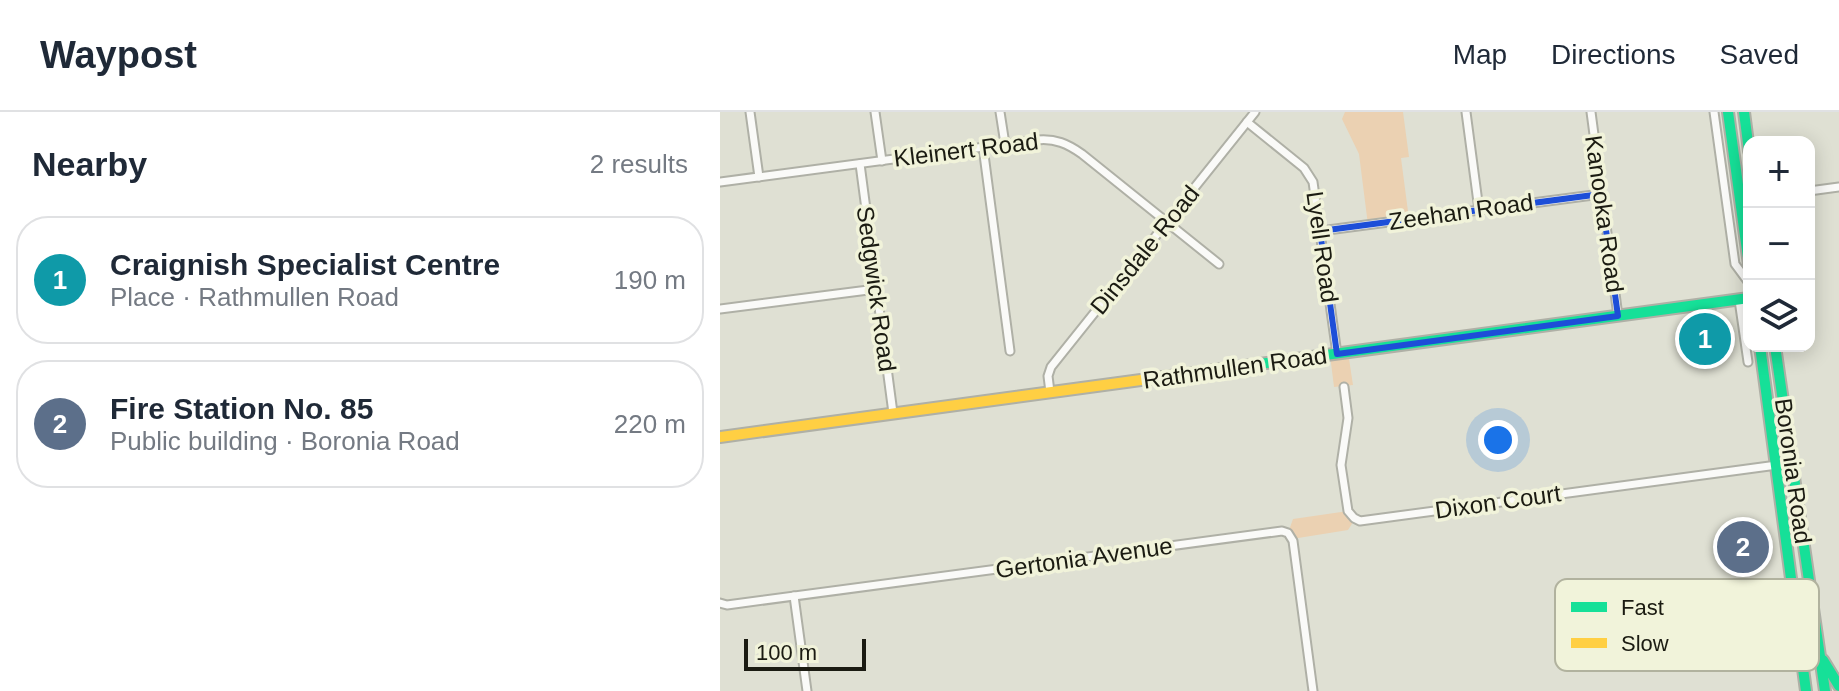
<!DOCTYPE html>
<html lang="en">
<head>
<meta charset="utf-8">
<style>
  body { margin:0; font-family:Helvetica,sans-serif; background:#f2f2f3; color:#1f2937 }
  .controls { position:absolute; right:24px; top:24px; display:grid; overflow:hidden; border-radius:16px; box-shadow:0 4px 20px #0003 }
  .controls button { width:72px; height:72px; display:grid; place-items:center; padding:0; border:0; border-bottom:2px solid #e0e1e3; background:#fff; color:#1f2937; font:40px sans-serif }
  .scale { position:absolute; left:24px; bottom:20px; width:122px; box-sizing:border-box; padding-left:8px; border:4px solid #1b1b12; border-top:0; font-size:22px; line-height:28px; white-space:nowrap; color:#1b1b12; -webkit-text-stroke:6px #f1f3da; paint-order:stroke }
  .you { position:absolute; left:778px; top:328px; width:28px; height:28px; margin:-20px; border:6px solid #fff; border-radius:50%; background:#1a73e8; box-shadow:0 0 0 12px #1a73e833 }
  .badge { display:grid; place-items:center; width:52px; height:52px; border-radius:50%; background:#0b8043; color:#fff; font-size:26px; font-weight:700 }
  .pin { position:absolute; translate:-50% -50%; border:4px solid #fff; box-shadow:0 2px 8px #0006 }
  .list { margin:0; padding:0; list-style:none }
  h2 { display:flex; justify-content:space-between; align-items:center; height:104px; margin:0; padding:0 32px; font-size:34px }
  h2 small { font-size:26px; font-weight:400; color:#747a83 }
  .list li { display:grid; grid-template-columns:52px 1fr auto; gap:24px; align-items:center; box-sizing:border-box; height:128px; margin:0 16px 16px; padding:0 16px; border:2px solid #e0e1e3; border-radius:32px }
  .list b { display:block; font-size:30px; white-space:nowrap }
  .list p { margin:0; font-size:26px; white-space:nowrap; color:#747a83 }
  .list em { font-size:26px; font-style:normal; color:#747a83 }
  .icon { flex:none; width:44px; height:44px; fill:none; stroke:currentColor; stroke-width:2; stroke-linecap:round; stroke-linejoin:round }
  .map { position:relative; flex:none; width:1119px; height:579px; overflow:hidden }
  header { display:flex; align-items:center; gap:48px; box-sizing:border-box; height:112px; padding:0 40px; background:#fff; border-bottom:2px solid #e0e1e3 }
  header strong { font-size:38px }
  nav { display:flex; gap:44px; margin-inline-start:auto; font-size:28px }
  main { display:flex }
  aside { flex:1; background:#fff }
  .map>svg:first-child { display:block }
  .green { fill:#ebd1b2 }
  .lines { fill:none; stroke-linecap:round; stroke-linejoin:round }
  .street-casing { stroke:#afb0a6; stroke-width:11 }
  .fast-casing { stroke:#afb0a6; stroke-width:14 }
  .slow-casing { stroke:#afb0a6; stroke-width:14 }
  .street { stroke:#fafaf8; stroke-width:7 }
  .fast { stroke:#16e098; stroke-width:10 }
  .slow { stroke:#ffcf43; stroke-width:10 }
  .marked { fill:none; stroke:#1d4ed8; stroke-width:6; stroke-linejoin:round }
  .labels { text-anchor:middle; stroke-width:7; stroke-linejoin:round; paint-order:stroke }
  .street-label { font-size:24px; fill:#1b1b12; stroke:#f1f3da }
  .key { fill:#f1f3da; stroke:#b1b29e; stroke-width:2 }
  .key-label { font-size:22px; fill:#1b1b12 }
</style>
</head>
<body>
<header>
<strong>Waypost</strong>
<nav><a>Map</a><a>Directions</a><a>Saved</a></nav>
</header>
<main>
<aside>
<h2>Nearby<small>2 results</small></h2>
<ul class="list">
<li><span class="badge" style="background:#0f9aa8">1</span><div><b>Craignish Specialist Centre</b><p>Place · Rathmullen Road</p></div><em>190 m</em></li>
<li><span class="badge" style="background:#5c6f8a">2</span><div><b>Fire Station No. 85</b><p>Public building · Boronia Road</p></div><em>220 m</em></li>
</ul>
</aside>
<div class="map">
<svg width="1119" height="579" viewBox="0 0 1119 579">
  <rect width="100%" height="100%" fill="#dfe0d3"/>
  <g class="green">
    <polygon points="625,0 683,0 689,45 681,46 689,107 648,113 639,42 622,7"/>
    <polygon points="628,240 633,273 614,275 610,243"/>
    <polygon points="628,399 635,407 628,418 572,427 568,421 573,407"/>
  </g>
  <g class="lines">
    <defs>
      <g id="street">
        <polyline points="30,0 39,65"/>
        <polyline points="155,0 162,49"/>
        <polyline points="280,0 285,32"/>
        <polyline points="746,0 759,98"/>
        <polyline points="871,0 898,204"/>
        <polyline points="994,0 1015,152 1029,171"/>
        <polyline points="527,10 584,56 593,70 617,242"/>
        <polyline points="263,35 290,239"/>
        <polyline points="140,52 173,301"/>
        <path d="M0,70L317,28C335,26 348,32 362,42L499,152"/>
        <polyline points="1089,79 1119,75"/>
        <polyline points="600,119 881,82"/>
        <polyline points="1019,188 1028,250"/>
        <polyline points="0,197 156,177"/>
        <polyline points="624,275 628,306 621,353 628,399 634,406 640,409 1057,353"/>
        <polyline points="330,280 328,264 331,255 535,0"/>
        <polyline points="74,484 87,579"/>
        <polyline points="0,491 7,493 562,419 568,421 573,429 593,579"/>
      </g>
      <g id="fast">
        <polyline points="1008,0 1029,153"/>
        <polyline points="1024,0 1029,39"/>
        <polyline points="1040,234 1086,579"/>
        <polyline points="1055,234 1105,579"/>
        <polyline points="443,265 1029,186"/>
        <polyline points="1103,548 1119,574"/>
      </g>
      <polyline id="slow" points="0,325 443,265"/>
    </defs>
    <use href="#street" class="street-casing"/>
    <use href="#fast" class="fast-casing"/>
    <use href="#slow" class="slow-casing"/>
    <use href="#street" class="street"/>
    <use href="#fast" class="fast"/>
    <use href="#slow" class="slow"/>
  </g>
  <path class="marked" d="M881,82L898,204L617,242L600,119Z"/>
  <g class="labels">
    <g class="street-label">
      <text transform="translate(246 38) rotate(-7)" y="8">Kleinert Road</text>
      <text transform="translate(741 100) rotate(-8)" y="8">Zeehan Road</text>
      <text transform="translate(884 102) rotate(82)" y="8">Kanooka Road</text>
      <text transform="translate(602 135) rotate(82)" y="8">Lyell Road</text>
      <text transform="translate(425 138) rotate(-51)" y="8">Dinsdale Road</text>
      <text transform="translate(156 177) rotate(82)" y="8">Sedgwick Road</text>
      <text transform="translate(515 256) rotate(-8)" y="8">Rathmullen Road</text>
      <text transform="translate(1073 359) rotate(82)" y="8">Boronia Road</text>
      <text transform="translate(778 390) rotate(-8)" y="8">Dixon Court</text>
      <text transform="translate(364 446) rotate(-8)" y="8">Gertonia Avenue</text>
    </g>
  </g>
  <rect x="835" y="467" width="264" height="92" rx="12" class="key"/>
  <rect x="851" y="490" width="36" height="10" fill="#16e098"/>
  <rect x="851" y="526" width="36" height="10" fill="#ffcf43"/>
  <g class="key-label">
    <text x="901" y="503">Fast</text>
    <text x="901" y="539">Slow</text>
  </g>
</svg>
<div class="controls">
<button>+</button>
<button>−</button>
<button><svg class="icon" aria-label="layers" viewBox="0 0 24 24"><path d="M12 4l9 5-9 5-9-5zM3 14l9 5 9-5"/></svg></button>
</div>
<div class="scale">100 m</div>
<div class="you"></div>
<div class="pin badge" style="left:985px;top:227px;background:#0f9aa8">1</div>
<div class="pin badge" style="left:1023px;top:435px;background:#5c6f8a">2</div>
</div>
</main>
</body>
</html>
